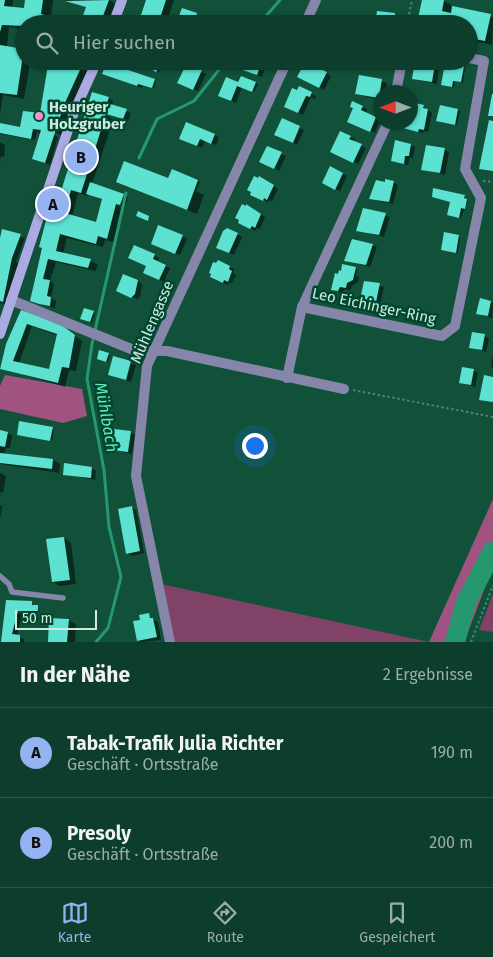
<!DOCTYPE html>
<html lang="de">
<head>
<meta charset="utf-8">
<style>
  body { margin:0; font-family:"Fira Sans",sans-serif; background:#1b4838; color:#f1f3f6 }
  .compass { position:absolute; left:373px; top:85px; width:45px; height:45px; border-radius:50%; background:#0d3d2c; box-shadow:0 1px 4px #0004; rotate:270deg }
  .scale { position:absolute; left:15px; bottom:12px; width:82px; box-sizing:border-box; padding-left:5px; border:2px solid #cdebdc; border-top:0; font-size:14px; line-height:18px; white-space:nowrap; color:#cdebdc; -webkit-text-stroke:4px #004630; paint-order:stroke }
  .you { position:absolute; left:254px; top:445px; width:18px; height:18px; margin:-12px; border:4px solid #fff; border-radius:50%; background:#1a73e8; box-shadow:0 0 0 8px #1a73e833 }
  .badge { display:grid; place-items:center; width:32px; height:32px; border-radius:50%; background:#95b2f1; color:#111; font-size:16px; font-weight:700 }
  .pin { position:absolute; translate:-50% -50%; border:2px solid #fff; box-shadow:0 1px 5px #0006 }
  .list { margin:0; padding:0; list-style:none }
  h2 { display:flex; justify-content:space-between; align-items:center; height:65px; margin:0; padding:0 20px; font-size:21px }
  h2 small { font-size:16px; font-weight:400; color:#9aaea9 }
  .list li { display:grid; grid-template-columns:32px 1fr auto; gap:15px; align-items:center; box-sizing:border-box; height:90px; padding:0 20px; border-top:1px solid #2d5648 }
  .list b { display:block; font-size:19px; white-space:nowrap }
  .list p { margin:0; font-size:16px; white-space:nowrap; color:#9aaea9 }
  .list em { font-size:16px; font-style:normal; color:#9aaea9 }
  .icon { flex:none; width:28px; height:28px; fill:none; stroke:currentColor; stroke-width:2; stroke-linecap:round; stroke-linejoin:round }
  .map { position:relative; flex:none; width:493px; height:642px; overflow:hidden }
  .search { position:absolute; background:#0d3d2c; box-shadow:0 1px 4px #0004; left:15px; right:15px; top:15px; height:55px; display:flex; align-items:center; gap:12px; box-sizing:border-box; padding:0 18px; border-radius:28px; color:#9aaea9; font-size:19px }
  .sheet { height:245px; background:#0d3d2c }
  nav { display:flex; justify-content:space-around; align-items:center; box-sizing:border-box; height:70px; border-top:1px solid #2d5648; background:#0d3d2c; font-size:14px; color:#9aaea9 }
  nav a { display:grid; justify-items:center; gap:2px }
  nav .on { color:#95b2f1 }
  .map>svg:first-child { display:block }
  .green { fill:#804367 }
  .forest { fill:#a05381 }
  .shadow { fill:#0007; fill-rule:evenodd }
  .lines { fill:none; stroke-linecap:round; stroke-linejoin:round }
  .stream { stroke:#259870; stroke-width:3 }
  .river { stroke:#259870; stroke-width:20 }
  .building { fill:#5de1d1; fill-rule:evenodd }
  .path { stroke:#4f8470; stroke-width:2; stroke-dasharray:2.5 2.5; stroke-linecap:butt }
  .lane { stroke:#8686aa; stroke-width:5.5 }
  .street { stroke:#8686aa; stroke-width:10 }
  .secondary { stroke:#abaae2; stroke-width:10 }
  .poi-dot { fill:#f790cd; stroke:#004630; stroke-width:2 }
  .labels { text-anchor:middle; stroke-width:5; stroke-linejoin:round; paint-order:stroke }
  .poi-label { font-size:15px; font-weight:bold; fill:#cdebdc; stroke:#004630; text-anchor:start }
  .street-label { font-size:15px; fill:#cdebdc; stroke:#004630 }
  .water-label { font-size:16px; font-style:italic; fill:#5dedb7; stroke:#004630 }
</style>
</head>
<body>
<div class="map">
<svg width="493" height="642" viewBox="0 0 493 642">
  <rect width="100%" height="100%" fill="#11513a"/>
  <g class="green">
    <polygon points="161,584 429,642 175,642"/>
    <polygon points="493,594 493,632 479,630"/>
  </g>
  <g class="forest">
    <polygon points="5,375 82,389 87,416 63,423 0,409 0,386"/>
    <polygon points="493,499 493,567 464,642 429,642"/>
  </g>
  <g class="shadow">
    <polygon points="0,0 13,0 12,8 25,9 26,0 53,0 51,18 24,24 24,30 9,27 7,47 24,50 24,61 92,61 62,136 49,129 48,131 58,137 50,165 33,158 41,133 37,132 35,140 0,134 0,124 21,128 41,114 49,67 30,64 24,99 3,95 0,114"/>
    <polygon points="65,0 109,0 116,4 108,24 81,24 87,7"/>
    <polygon points="147,0 174,0 166,24 139,24"/>
    <polygon points="423,0 444,1 451,5 451,7 493,17 492,45 469,40 469,24 419,22"/>
    <polygon points="197,14 201,17 200,24 178,24"/>
    <polygon points="394,15 399,17 400,24 376,24"/>
    <polygon points="108,61 123,61 122,65 128,68 127,71 156,81 154,88 143,85 142,88 104,74"/>
    <polygon points="131,61 152,61 162,67 159,72 143,64 143,66"/>
    <polygon points="244,61 267,62 262,77 246,71"/>
    <polygon points="306,63 331,76 324,90 304,79"/>
    <polygon points="187,64 206,74 198,91 183,85"/>
    <polygon points="435,65 439,68 437,84 414,79"/>
    <polygon points="463,67 465,68 463,83 455,81 454,87 444,85"/>
    <polygon points="360,76 387,83 385,92 380,92 380,100 356,94"/>
    <polygon points="242,77 258,84 254,92 242,87 236,103 224,98 239,84"/>
    <polygon points="300,88 316,96 315,99 311,97 303,115 290,109"/>
    <path d="M109,98L113,101L112,106L131,113L128,121L106,114L113,120L92,184L128,197L125,207L116,205L123,209L114,242L105,240L103,247L67,238L63,254L91,261L98,265L95,271L56,262L50,281L54,284L51,298L56,301L55,308L36,303L31,300L35,277L63,189ZM78,193L88,196L89,194L103,200L97,223L72,217Z"/>
    <polygon points="353,103 367,109 366,113 380,120 375,133 353,124"/>
    <polygon points="410,104 423,106 432,113 428,132 424,131 423,133 404,128 410,122"/>
    <polygon points="458,110 460,111 457,125 440,122"/>
    <polygon points="283,120 304,130 297,145 280,137"/>
    <polygon points="215,135 219,137 216,145 205,141 202,148 186,141"/>
    <polygon points="350,137 355,139 353,142 366,148 358,164 337,154"/>
    <polygon points="396,141 415,147 413,158 410,157 408,165 392,160"/>
    <polygon points="0,142 5,145 4,157 1,156 0,162"/>
    <polygon points="444,149 449,152 445,175 423,169"/>
    <polygon points="281,154 286,156 279,171 266,164"/>
    <polygon points="172,171 200,182 196,191 204,195 197,214 118,182 175,182"/>
    <polygon points="343,174 347,176 340,191 328,186"/>
    <polygon points="260,178 278,189 272,201 269,200 268,202 256,197"/>
    <polygon points="393,182 398,185 393,204 370,199 386,183"/>
    <polygon points="464,196 468,201 461,218 450,215 451,202 433,197"/>
    <polygon points="247,206 265,217 260,229 257,228 255,231 244,225"/>
    <polygon points="364,210 390,217 384,237 358,230"/>
    <polygon points="3,231 25,238 16,262 19,264 12,306 0,303 0,242"/>
    <polygon points="237,234 242,237 234,255 222,250"/>
    <polygon points="182,236 187,239 180,255 157,246"/>
    <polygon points="458,236 460,237 458,253 444,250"/>
    <polygon points="373,245 377,247 370,267 346,260"/>
    <polygon points="134,246 159,258 157,262 170,268 164,282 149,275 147,266"/>
    <polygon points="218,261 234,269 233,273 236,275 232,283 229,282 228,285 216,280"/>
    <polygon points="356,268 357,269 356,276 359,277 358,282 352,286 350,290 344,289 343,293 332,289 339,276"/>
    <polygon points="137,281 142,284 140,297 137,299 122,293"/>
    <polygon points="365,282 384,287 379,308 360,303"/>
    <polygon points="481,300 493,303 492,318 477,313"/>
    <path d="M22,311L66,329L82,341L76,371L69,370L65,387L0,368ZM32,326L58,336L50,371L19,363Z"/>
    <polygon points="93,313 95,314 92,323 83,319"/>
    <polygon points="484,336 489,338 486,352 470,347"/>
    <polygon points="108,354 110,355 108,362 100,360"/>
    <polygon points="493,355 493,368 491,367"/>
    <polygon points="114,357 136,365 131,382 109,374"/>
    <polygon points="473,370 478,373 475,387 460,382"/>
    <polygon points="52,428 54,429 52,441 20,435"/>
    <polygon points="0,431 12,435 10,448 6,448 4,455 53,460 60,464 59,473 0,464"/>
    <polygon points="130,432 135,435 132,454 112,450"/>
    <polygon points="92,468 96,471 95,480 64,474"/>
    <polygon points="0,473 6,476 3,493 0,492"/>
    <polygon points="0,505 2,506 0,519"/>
    <polygon points="132,508 136,510 144,553 132,556 127,553"/>
    <polygon points="64,538 71,543 76,584 60,586 53,582"/>
    <polygon points="31,602 33,606 39,608 39,612 16,611 22,614 17,636 24,639 24,642 2,642 2,633 8,610"/>
    <polygon points="149,615 152,619 158,622 161,640 141,642 138,640 143,621"/>
    <polygon points="68,620 76,624 75,642 49,642"/>
  </g>
  <g class="lines">
    <g class="stream">
      <polyline points="259,24 280,0"/>
      <polyline points="139,158 157,119 194,101 226,61"/>
      <polyline points="96,642 108,628 121,577 109,527 104,470 87,379 92,344 126,193"/>
    </g>
    <polyline class="river" points="455,642 466,602 493,551"/>
  </g>
  <g class="building">
    <polygon points="0,0 5,0 4,6 24,8 25,0 43,0 41,14 75,24 24,24 24,26 2,25 0,32"/>
    <polygon points="109,0 100,24 80,24 86,7 65,1"/>
    <polygon points="146,0 166,0 158,24 138,24"/>
    <polygon points="422,0 444,0 442,11 451,13 452,6 491,14 485,41 469,38 469,24 448,24 449,21 441,19 440,24 417,23"/>
    <polygon points="182,8 197,13 196,24 176,24"/>
    <polygon points="377,11 395,13 395,24 375,24"/>
    <polygon points="0,45 24,49 17,95 0,93"/>
    <polygon points="32,61 84,61 64,105 45,163 32,159 41,130 33,129 31,139 0,133 0,123 20,127 23,111 40,113 48,65"/>
    <polygon points="107,61 118,61 124,64 122,68 155,79 152,88 138,84 137,86 102,74"/>
    <polygon points="131,61 155,61 161,65 156,72 138,62 138,64"/>
    <polygon points="243,61 262,61 257,75 240,69"/>
    <polygon points="415,61 435,64 432,82 412,79"/>
    <polygon points="305,62 327,72 319,88 297,77"/>
    <polygon points="187,63 202,70 193,90 177,83"/>
    <polygon points="445,63 464,66 461,82 453,81 452,87 441,85"/>
    <polygon points="359,75 382,79 379,98 355,94"/>
    <polygon points="241,76 256,82 252,92 237,86 231,101 218,96 226,77 238,82"/>
    <polygon points="299,86 312,92 310,97 306,96 298,113 284,107 292,88 297,90"/>
    <polygon points="92,92 109,97 107,103 127,109 123,119 106,114 81,193 71,190 65,213 96,222 102,199 86,194 90,182 124,194 120,205 116,204 107,239 98,236 96,244 60,234 56,251 91,259 88,268 48,259 43,279 50,280 47,296 51,297 50,306 39,304 30,301 42,248 39,247 55,186 62,188"/>
    <polygon points="492,94 493,94 493,116 488,116"/>
    <polygon points="352,101 363,106 361,110 376,117 370,132 347,122 353,108 350,107"/>
    <polygon points="411,102 424,105 423,108 428,109 424,130 419,129 418,132 403,128 404,122 411,122"/>
    <polygon points="440,105 458,109 455,125 436,121"/>
    <polygon points="282,118 300,126 293,143 274,135"/>
    <polygon points="489,120 493,121 493,171 479,169"/>
    <polygon points="186,122 215,134 211,144 200,139 197,146 179,139"/>
    <polygon points="340,131 351,136 349,139 362,144 353,163 330,152"/>
    <polygon points="395,140 411,144 409,156 405,156 404,164 391,161"/>
    <polygon points="426,145 445,148 440,173 421,170"/>
    <polygon points="267,146 282,152 274,169 259,162"/>
    <polygon points="124,161 168,178 172,169 198,180 187,210 116,182"/>
    <polygon points="330,166 343,173 335,190 322,183"/>
    <polygon points="254,176 258,178 259,176 274,185 267,200 264,198 263,201 250,195 251,192 247,190"/>
    <polygon points="385,179 394,181 389,202 369,199 376,180 385,182"/>
    <polygon points="433,188 465,195 464,198 467,199 465,209 461,208 459,218 447,215 450,202 432,197"/>
    <polygon points="242,204 246,206 246,204 261,214 255,228 252,226 250,229 238,223 239,220 235,218"/>
    <polygon points="363,208 386,213 379,235 356,231"/>
    <polygon points="138,211 149,216 148,221 136,216"/>
    <polygon points="158,225 183,235 175,254 151,244"/>
    <polygon points="227,228 238,233 229,253 216,248 223,231"/>
    <polygon points="2,229 21,234 12,258 3,302 0,301 0,238"/>
    <polygon points="444,232 459,235 456,253 441,250"/>
    <polygon points="352,239 373,244 366,265 344,261"/>
    <polygon points="134,245 155,254 153,259 166,265 159,280 143,273 146,266 128,258"/>
    <polygon points="218,260 230,266 229,269 232,271 228,282 224,280 223,283 210,277 211,274 209,273 213,262 216,263"/>
    <polygon points="342,264 356,267 353,280 347,283 346,288 340,287 338,291 331,290 335,273 338,274 339,270 341,271"/>
    <polygon points="123,274 138,280 135,294 131,298 116,291"/>
    <polygon points="364,281 380,283 375,307 359,304"/>
    <polygon points="480,298 491,301 488,316 476,314"/>
    <polygon points="84,308 94,311 90,322 80,319"/>
    <path d="M21,310L59,323L75,335L69,368L62,367L58,383L0,369L6,344ZM27,324L57,334L49,369L13,361Z"/>
    <polygon points="472,332 485,334 482,350 469,348"/>
    <polygon points="99,350 109,353 106,362 97,359"/>
    <polygon points="113,356 131,361 126,380 108,375"/>
    <polygon points="462,367 474,369 471,385 459,383"/>
    <polygon points="484,375 493,377 493,402 479,400"/>
    <polygon points="19,421 53,427 50,441 17,435"/>
    <polygon points="114,429 131,431 128,452 111,450"/>
    <polygon points="0,430 8,432 5,447 0,446"/>
    <polygon points="0,453 53,459 52,469 0,463"/>
    <polygon points="64,463 92,467 91,478 63,475"/>
    <polygon points="132,506 140,551 126,554 118,509"/>
    <polygon points="64,537 70,580 52,582 46,539"/>
    <polygon points="6,600 32,601 32,605 38,605 38,611 18,611 12,634 20,635 20,642 1,642"/>
    <polygon points="149,613 150,618 153,618 157,637 137,641 133,621 140,620 139,615"/>
    <polygon points="49,618 69,619 67,642 48,642"/>
  </g>
  <g class="lines">
    <g class="path">
      <polyline points="407,24 412,0"/>
      <polyline points="483,181 493,182"/>
      <polyline points="353,390 493,417"/>
      <polyline points="471,642 493,585"/>
    </g>
    <g class="lane">
      <polyline points="170,61 177,65"/>
      <polyline points="0,576 9,584 12,592 63,598"/>
    </g>
    <g class="street">
      <polyline points="305,24 316,0"/>
      <polyline points="396,92 402,61"/>
      <polyline points="11,300 136,351 167,351 344,389"/>
      <polyline points="302,307 442,336 455,326 481,198 465,169 484,61 469,58"/>
      <polyline points="287,378 302,307 388,122"/>
      <polyline points="170,642 136,476 147,366 287,61"/>
    </g>
    <g class="secondary">
      <polyline points="113,24 122,0"/>
      <polyline points="0,334 74,112 97,61"/>
    </g>
  </g>
  <circle class="poi-dot" cx="39" cy="116" r="5"/>
  <g class="labels">
    <g class="poi-label">
      <text x="49" y="112">Heuriger<tspan x="49" dy="17">Holzgruber</tspan></text>
    </g>
    <g class="street-label">
      <text transform="translate(374 306) rotate(12)" y="5">Leo Eichinger-Ring</text>
      <text transform="translate(152 322) rotate(-67)" y="5">Mühlengasse</text>
    </g>
    <g class="water-label">
      <text transform="translate(107 417) rotate(80)" y="6">Mühlbach</text>
    </g>
  </g>
</svg>
<svg class="compass" viewBox="-18 -18 36 36"><path d="M0-13l5 13h-10z" fill="#e53935"/><path d="M0 13l5-13h-10z" fill="#9aaea9"/></svg>
<div class="scale">50 m</div>
<div class="you"></div>
<div class="pin badge" style="left:53px;top:204px">A</div>
<div class="pin badge" style="left:81px;top:157px">B</div>
<div class="search"><svg class="icon" aria-label="search" viewBox="0 0 24 24"><circle cx="10" cy="10" r="6"/><path d="M15 15l6 6"/></svg>Hier suchen</div>
</div>
<section class="sheet">
<h2>In der Nähe<small>2 Ergebnisse</small></h2>
<ul class="list">
<li><span class="badge">A</span><div><b>Tabak-Trafik Julia Richter</b><p>Geschäft · Ortsstraße</p></div><em>190 m</em></li>
<li><span class="badge">B</span><div><b>Presoly</b><p>Geschäft · Ortsstraße</p></div><em>200 m</em></li>
</ul>
</section>
<nav>
<a class="on"><svg class="icon" aria-label="map" viewBox="0 0 24 24"><path d="M3 6l6-2 6 2 6-2v14l-6 2-6-2-6 2zM9 4v14M15 6v14"/></svg>Karte</a>
<a><svg class="icon" aria-label="directions" viewBox="0 0 24 24"><path d="M12 3l9 9-9 9-9-9zM9 14v-3h6M13 9l2 2-2 2"/></svg>Route</a>
<a><svg class="icon" aria-label="saved" viewBox="0 0 24 24"><path d="M7 4h10v16l-5-4-5 4z"/></svg>Gespeichert</a>
</nav>
</body>
</html>
